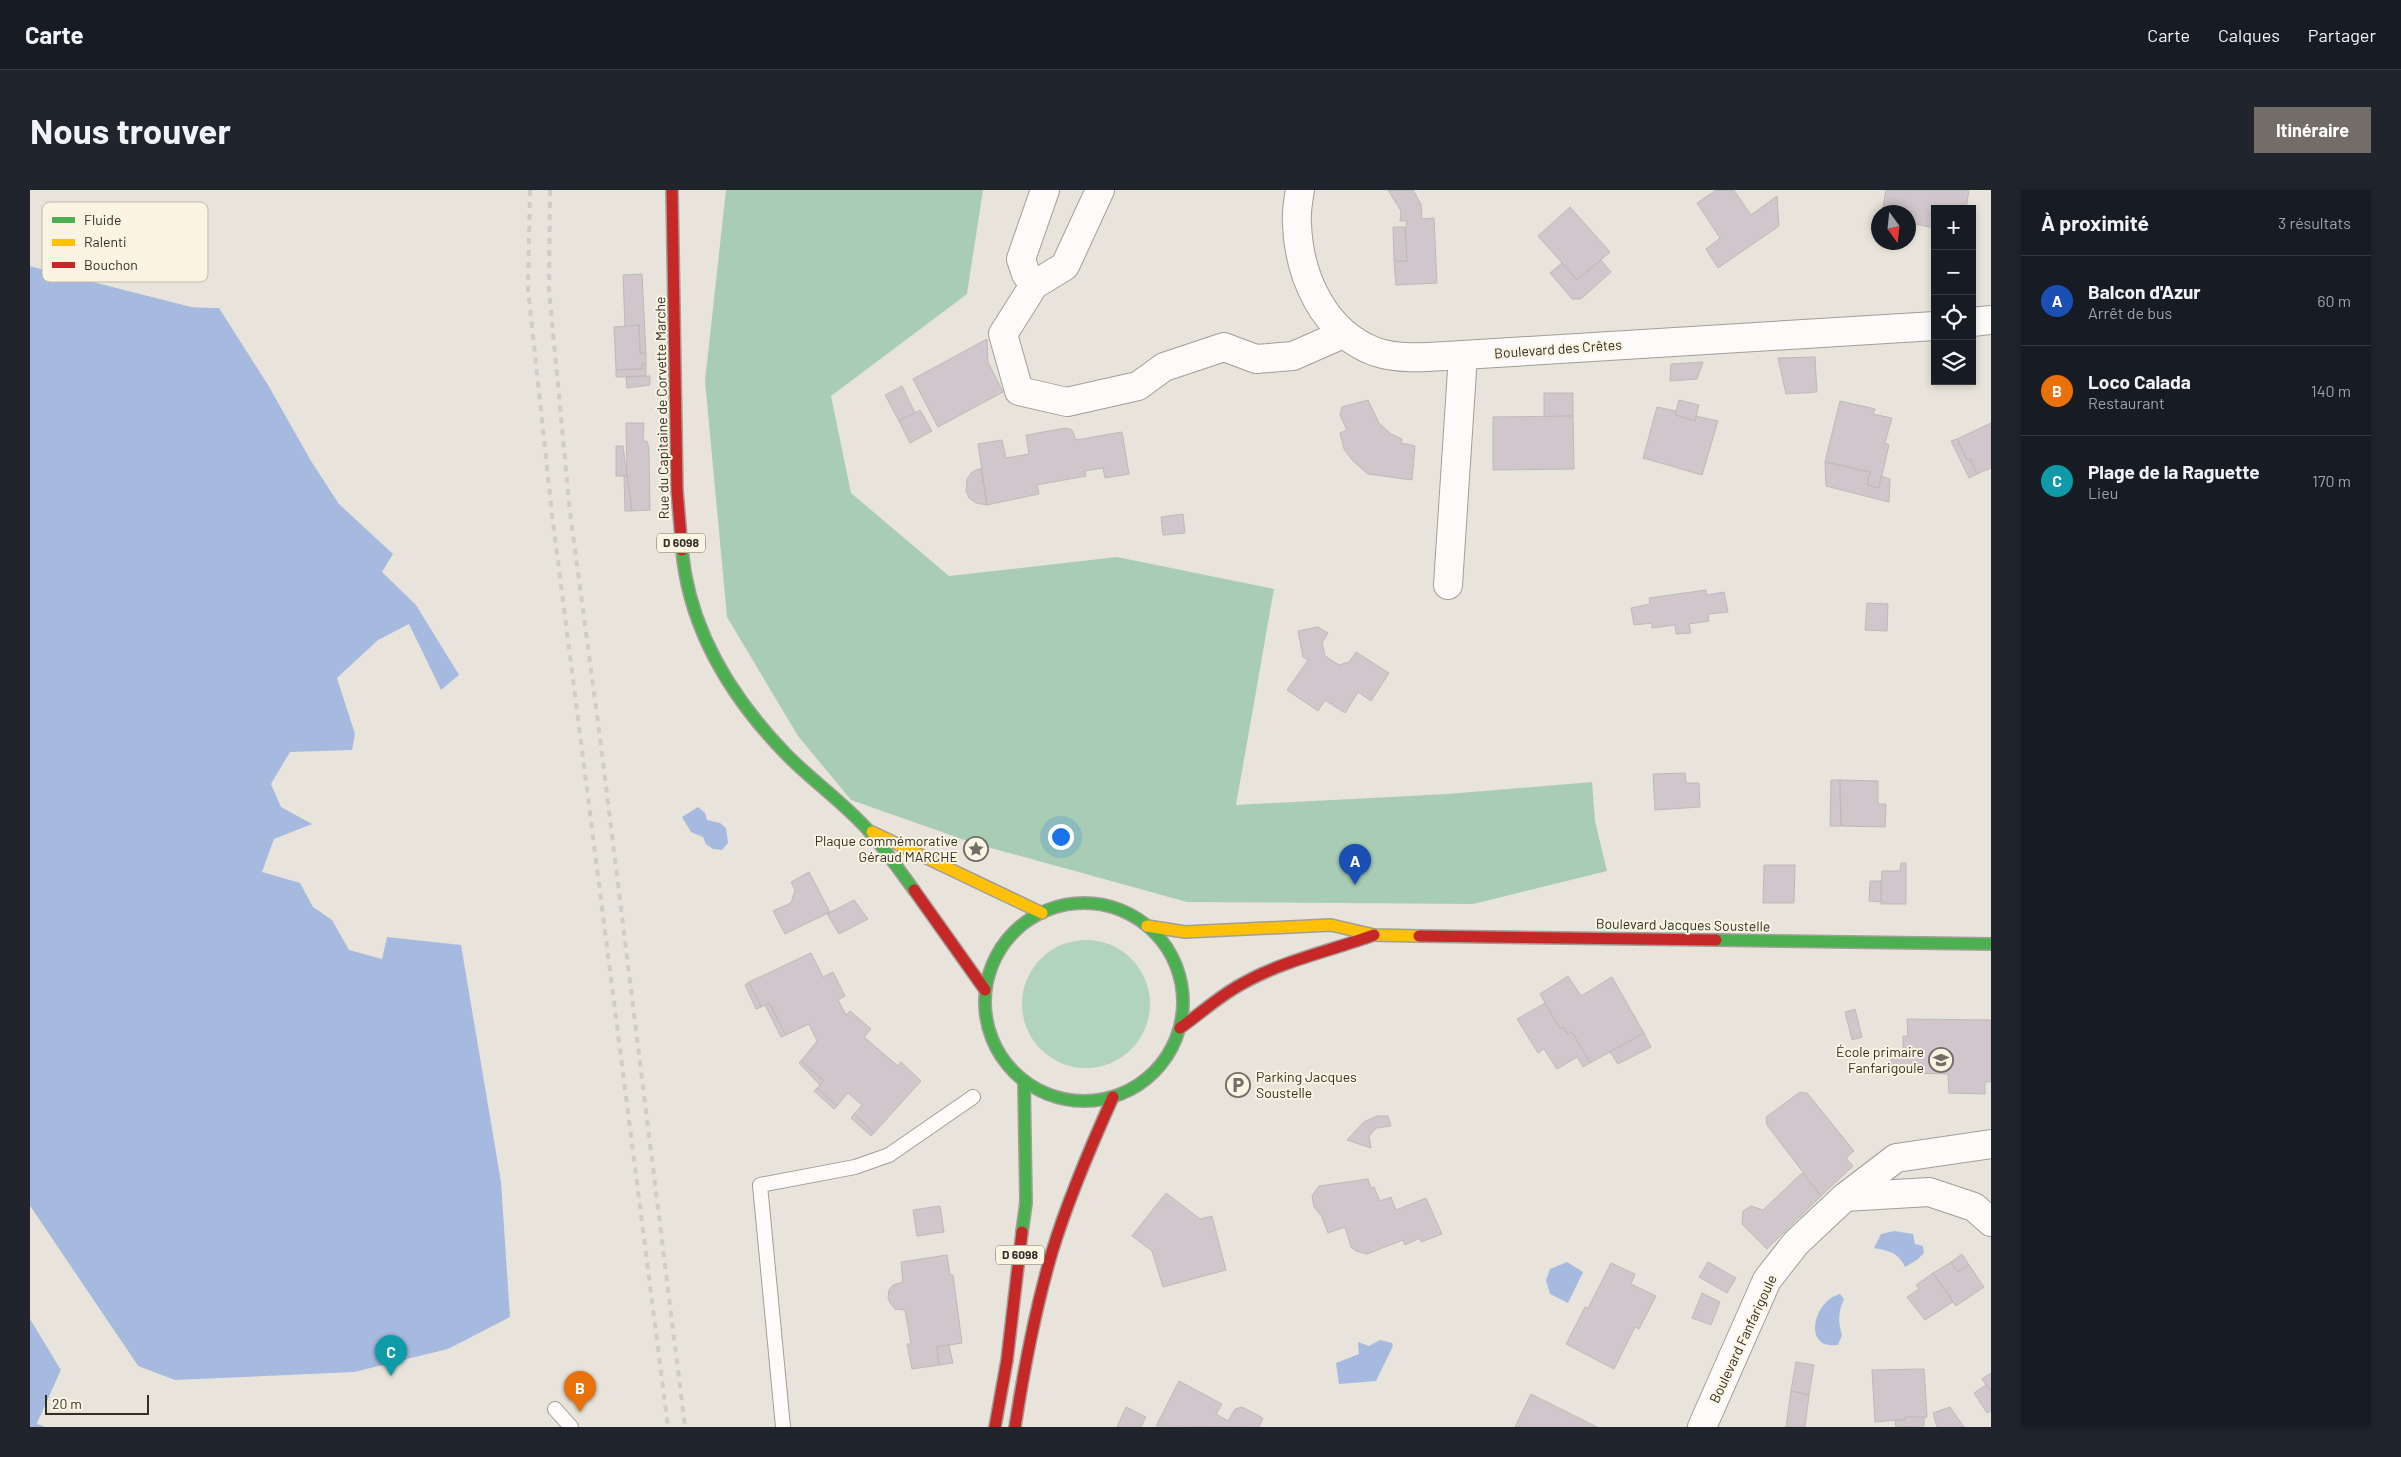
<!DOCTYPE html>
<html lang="fr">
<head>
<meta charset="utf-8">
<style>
  body { margin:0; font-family:Barlow,sans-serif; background:#20242c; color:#f1f3f6 }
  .controls { position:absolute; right:15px; top:15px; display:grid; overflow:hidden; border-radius:0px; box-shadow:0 2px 8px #0003 }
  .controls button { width:45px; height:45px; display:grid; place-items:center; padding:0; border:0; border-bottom:1px solid #363941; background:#171b24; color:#f1f3f6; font:25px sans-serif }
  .compass { position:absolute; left:1841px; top:15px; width:45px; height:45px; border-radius:50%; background:#171b24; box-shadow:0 2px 8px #0003; rotate:165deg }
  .scale { position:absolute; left:15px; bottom:12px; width:104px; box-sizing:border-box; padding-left:5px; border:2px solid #322f28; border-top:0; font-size:14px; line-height:18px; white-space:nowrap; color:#322f28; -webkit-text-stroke:4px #fbf4e2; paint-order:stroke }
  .you { position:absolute; left:1030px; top:646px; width:18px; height:18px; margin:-12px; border:4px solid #fff; border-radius:50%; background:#1a73e8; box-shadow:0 0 0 8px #1a73e833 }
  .badge { display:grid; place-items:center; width:32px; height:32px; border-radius:50%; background:#726e67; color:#fff; font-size:16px; font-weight:700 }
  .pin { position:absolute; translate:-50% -41px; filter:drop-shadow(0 1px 2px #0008) }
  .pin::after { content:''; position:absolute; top:26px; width:18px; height:15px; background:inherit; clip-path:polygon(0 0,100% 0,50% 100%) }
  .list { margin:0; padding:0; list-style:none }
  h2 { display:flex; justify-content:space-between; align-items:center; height:65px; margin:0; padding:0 20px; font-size:21px }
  h2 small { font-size:16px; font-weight:400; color:#9ea1a6 }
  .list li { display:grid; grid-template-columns:32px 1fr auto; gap:15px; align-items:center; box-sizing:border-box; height:90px; padding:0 20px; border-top:1px solid #363941 }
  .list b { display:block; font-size:19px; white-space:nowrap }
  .list p { margin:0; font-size:16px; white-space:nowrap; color:#9ea1a6 }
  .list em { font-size:16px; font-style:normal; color:#9ea1a6 }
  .icon { flex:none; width:28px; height:28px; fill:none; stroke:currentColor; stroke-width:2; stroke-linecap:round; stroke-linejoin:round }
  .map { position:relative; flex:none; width:1961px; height:1237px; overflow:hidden; border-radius:0px }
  header { display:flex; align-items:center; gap:30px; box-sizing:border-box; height:70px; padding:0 25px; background:#171b24; border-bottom:1px solid #363941 }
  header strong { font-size:24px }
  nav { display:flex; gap:28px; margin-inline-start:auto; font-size:18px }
  .intro { display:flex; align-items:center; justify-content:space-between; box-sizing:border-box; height:120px; padding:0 30px }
  h1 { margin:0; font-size:35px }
  .button { padding:12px 22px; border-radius:0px; background:#726e67; color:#fff; font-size:18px; font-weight:700 }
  main { display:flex; gap:30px; padding:0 30px }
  aside { flex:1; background:#171b24; border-radius:0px; box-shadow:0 2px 8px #0003 }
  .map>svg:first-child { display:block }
  .green { fill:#b2d4bc }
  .forest { fill:#a9cdb4 }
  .water { fill:#a6badf }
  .pier { fill:#e8e4db }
  .building { fill:#d0c6cc; stroke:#bdbab8 }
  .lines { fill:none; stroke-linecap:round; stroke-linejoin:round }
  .lane-casing { stroke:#a19e97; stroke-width:16 }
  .street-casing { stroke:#a19e97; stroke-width:30 }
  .fast-casing { stroke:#a19e97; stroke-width:14 }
  .slow-casing { stroke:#a19e97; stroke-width:14 }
  .jam-casing { stroke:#a19e97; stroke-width:14 }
  .lane { stroke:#fcfbfa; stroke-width:14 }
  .street { stroke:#fcfbfa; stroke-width:28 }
  .fast { stroke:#4caf50; stroke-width:11 }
  .slow { stroke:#ffc107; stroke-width:11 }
  .jam { stroke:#c62828; stroke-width:11 }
  .rail { stroke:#cecdca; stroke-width:4; stroke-dasharray:6 6; stroke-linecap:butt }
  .labels { text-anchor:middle; stroke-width:4; stroke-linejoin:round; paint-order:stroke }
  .shield { fill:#fbf4e2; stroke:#6e6a60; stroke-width:1 }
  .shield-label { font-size:12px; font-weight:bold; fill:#322f28 }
  .street-label { font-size:14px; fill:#322f28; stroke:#fbf4e2 }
  .poi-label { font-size:14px; fill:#322f28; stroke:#fbf4e2; text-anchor:end }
  .key { fill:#fbf4e2; stroke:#bfb9aa; stroke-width:1 }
  .key-label { font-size:14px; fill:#322f28 }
</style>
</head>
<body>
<header>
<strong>Carte</strong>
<nav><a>Carte</a><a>Calques</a><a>Partager</a></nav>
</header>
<div class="intro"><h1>Nous trouver</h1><a class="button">Itinéraire</a></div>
<main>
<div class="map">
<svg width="1961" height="1237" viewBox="0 0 1961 1237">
  <rect width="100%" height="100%" fill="#e8e4db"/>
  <circle class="green" cx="1056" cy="814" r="64"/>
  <polygon class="forest" points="696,0 953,0 937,104 801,206 821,303 919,386 1087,367 1244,399 1206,615 1417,604 1562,592 1565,631 1577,681 1443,714 1157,712 943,653 821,610 768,546 697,427 675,191"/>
  <g class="water">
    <polygon points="0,76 162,117 189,118 238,195 281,271 309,314 363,364 352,382 386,415 429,485 411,500 379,434 348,450 307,488 325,544 322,560 260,562 241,594 251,617 282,634 244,649 232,682 270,693 283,717 302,730 319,760 352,769 357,747 431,755 471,992 480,1127 418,1159 324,1182 145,1190 108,1176 0,1016"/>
    <polygon points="668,617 675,623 677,630 690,633 696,638 698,653 692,660 683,659 676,654 673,647 661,642 652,627"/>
    <path d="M1864,1041L1883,1044L1885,1054L1893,1056L1894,1063L1887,1070L1875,1077C1868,1062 1859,1061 1844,1058L1851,1044Z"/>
    <polygon points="1537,1072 1553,1082 1538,1113 1520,1104 1516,1090 1520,1079"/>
    <path d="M1810,1104L1814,1109C1808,1122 1808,1132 1812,1145L1808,1155C1772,1160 1783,1111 1810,1104Z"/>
    <polygon points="0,1129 31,1180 7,1233 15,1237 0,1237"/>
    <polygon points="1350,1150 1362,1153 1363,1156 1346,1191 1309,1194 1306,1173 1329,1164 1328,1152 1339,1156"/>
  </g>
  <g class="pier">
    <polygon points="0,74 163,114 189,116 189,118 162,117 0,76"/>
    <polygon points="0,1016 108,1176 109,1179 0,1020"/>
    <polygon points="0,1127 33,1179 11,1232 18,1237 7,1234 31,1180"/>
  </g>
  <g class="building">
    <polygon points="1358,0 1383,0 1391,14 1392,29 1404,28 1407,93 1366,95 1364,71 1377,71 1375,37 1376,37 1377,31 1370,31 1371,21"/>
    <polygon points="1686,0 1704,0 1721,25 1747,6 1749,36 1688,78 1676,59 1690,48 1667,13"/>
    <polygon points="1856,0 1939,0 1936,19 1905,19 1904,38 1880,33 1882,23 1853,17"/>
    <polygon points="1540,17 1580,62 1547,90 1508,46"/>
    <polygon points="1363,37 1375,37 1377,71 1364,71"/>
    <polygon points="1571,70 1581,82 1551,109 1542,109 1520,83 1532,73 1547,90"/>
    <polygon points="612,84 616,164 610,163 609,135 595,137 593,85"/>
    <polygon points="609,135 610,163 616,164 616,173 612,174 612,179 586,180 584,137"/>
    <polygon points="957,149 958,172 973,202 908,237 883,189"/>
    <polygon points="1785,167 1787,202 1756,204 1748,168"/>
    <polygon points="1673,172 1667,189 1640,191 1641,174"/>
    <polygon points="616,173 616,186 586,187 586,180 612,179 612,174"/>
    <polygon points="620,186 620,195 597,198 596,187"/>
    <polygon points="872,196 885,223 869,231 855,205"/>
    <polygon points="1514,203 1543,203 1543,226 1514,227"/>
    <polygon points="1338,210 1349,233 1361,244 1372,249 1371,253 1385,256 1382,290 1338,284 1322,270 1314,259 1310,243 1317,240 1310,225 1312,217"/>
    <polygon points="1649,210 1669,215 1665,231 1645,225"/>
    <polygon points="1810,211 1845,219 1843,224 1862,228 1855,253 1859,255 1849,298 1837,295 1840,282 1795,272"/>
    <polygon points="1627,217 1646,221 1645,225 1665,231 1666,226 1688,231 1672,285 1613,268"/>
    <polygon points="890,220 902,241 880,253 869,231"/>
    <polygon points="1543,226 1544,279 1463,280 1463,227"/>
    <polygon points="596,233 614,233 613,251 617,251 619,259 620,320 602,321 597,286"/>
    <polygon points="1961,233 1961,278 1947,284 1940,269 1937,270 1927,249"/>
    <polygon points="1036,238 1042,240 1046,250 1092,242 1099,284 1075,288 1073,278 1055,281 1056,286 1007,295 1009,304 957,315 948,254 972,250 976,268 999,264 996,245"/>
    <polygon points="1927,249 1937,270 1940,269 1947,284 1939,288 1921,251"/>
    <polygon points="586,256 593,256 597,286 586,286"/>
    <polygon points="1795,272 1840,282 1837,295 1849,298 1851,286 1860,289 1859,312 1796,296"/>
    <polygon points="949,279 951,279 957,315 946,313 939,308 936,301 937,289 942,282"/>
    <polygon points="594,286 597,286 602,321 595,321"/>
    <polygon points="1153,324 1155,343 1133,345 1131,327"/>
    <polygon points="1676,400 1677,405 1694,402 1698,422 1678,424 1679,431 1659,434 1661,443 1646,444 1645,435 1622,438 1622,433 1604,435 1601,418 1620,414 1619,408"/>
    <polygon points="1837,413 1858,414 1857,441 1835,440"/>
    <polygon points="1288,437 1298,443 1292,453 1295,466 1309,475 1319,472 1326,462 1359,483 1341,511 1328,502 1315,523 1295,510 1288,521 1257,500 1278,470 1273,467 1268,441"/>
    <polygon points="1655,583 1656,593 1669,593 1670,617 1625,620 1623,584"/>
    <polygon points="1801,590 1810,590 1811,636 1800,636"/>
    <polygon points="1810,590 1848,591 1848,614 1856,614 1855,637 1811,636"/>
    <polygon points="1871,673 1876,673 1876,714 1851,714 1852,681 1870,681"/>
    <polygon points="1734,675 1765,675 1764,713 1733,713"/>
    <polygon points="779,682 800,722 755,744 743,721 761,713 765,700 761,692"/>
    <polygon points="1840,691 1851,691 1851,712 1839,711"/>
    <polygon points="824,710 838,729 809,744 797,724"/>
    <polygon points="781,763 793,787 803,782 815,806 808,810 816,825 820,821 841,839 834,847 868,876 871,872 891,891 844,943 824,924 832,915 818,903 807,916 787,898 794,891 771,871 787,851 779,834 756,845 739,813 731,817 719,792"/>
    <polygon points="1538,786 1551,806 1582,787 1614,843 1560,873 1542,842 1538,844 1533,837 1530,839 1510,804"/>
    <polygon points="719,792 731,817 726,819 715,795"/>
    <polygon points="739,813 756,845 751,847 735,815"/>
    <polygon points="1515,813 1530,839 1533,837 1538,844 1542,842 1560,873 1553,877 1547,867 1527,879 1514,859 1508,863 1487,829"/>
    <polygon points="1825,819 1832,847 1822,850 1815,822"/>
    <polygon points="1877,829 1961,830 1961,892 1955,892 1955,904 1919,903 1918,884 1872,883 1872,879 1861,879 1861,861 1873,861 1873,846 1878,846"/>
    <polygon points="1614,843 1621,857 1588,874 1580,862"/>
    <polygon points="771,871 794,891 790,895 769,873"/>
    <polygon points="787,898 807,916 804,919 784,901"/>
    <polygon points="1770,902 1777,903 1824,961 1816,968 1823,976 1791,1006 1737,935 1736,927"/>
    <polygon points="824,924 844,943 841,946 821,928"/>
    <polygon points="1347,926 1358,926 1361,936 1346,938 1339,946 1341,958 1317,950 1334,932"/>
    <polygon points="1772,983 1791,1006 1737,1059 1712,1034 1713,1021 1721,1016 1733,1020"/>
    <polygon points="1338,989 1341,998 1344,997 1350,1011 1361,1007 1366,1020 1396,1008 1412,1044 1391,1052 1390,1048 1375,1055 1373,1050 1337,1064 1326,1061 1321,1057 1315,1037 1298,1043 1292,1027 1284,1017 1282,1006 1289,996"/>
    <polygon points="1136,1003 1170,1029 1182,1026 1196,1080 1133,1097 1122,1061 1102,1046"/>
    <polygon points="910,1016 914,1042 887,1046 883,1020"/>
    <polygon points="1932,1064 1939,1075 1928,1082 1921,1072"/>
    <polygon points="917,1065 920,1085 923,1085 932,1153 907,1157 909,1175 882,1179 877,1154 881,1154 875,1120 865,1119 860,1113 858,1107 859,1100 863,1095 873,1092 871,1072"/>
    <polygon points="1678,1072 1706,1088 1697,1103 1669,1087"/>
    <polygon points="1921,1072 1928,1082 1939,1075 1954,1097 1926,1116 1903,1083"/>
    <polygon points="1581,1073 1605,1084 1601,1094 1626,1106 1609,1139 1605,1137 1584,1179 1536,1154 1555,1117 1558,1118"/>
    <polygon points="1903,1083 1923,1112 1895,1130 1877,1107 1889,1099 1886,1095"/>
    <polygon points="1672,1103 1690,1112 1681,1135 1662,1128"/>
    <polygon points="919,1155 923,1173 909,1175 907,1157"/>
    <polygon points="1766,1172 1784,1175 1779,1205 1761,1201"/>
    <polygon points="1894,1179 1897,1227 1845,1232 1842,1180"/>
    <polygon points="1961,1183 1961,1202 1952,1189"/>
    <polygon points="1149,1191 1192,1214 1186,1224 1198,1231 1205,1219 1212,1217 1233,1228 1229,1237 1126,1236"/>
    <polygon points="1956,1195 1961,1202 1961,1221 1957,1223 1944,1203"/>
    <polygon points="1761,1201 1779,1205 1775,1237 1756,1237"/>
    <polygon points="1501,1204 1567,1237 1485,1237"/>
    <polygon points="1096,1217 1116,1227 1111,1237 1087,1237"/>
    <polygon points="1920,1217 1934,1237 1907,1237 1903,1223"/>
    <polygon points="1875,1227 1894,1227 1894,1236 1866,1237 1865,1231 1875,1230"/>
  </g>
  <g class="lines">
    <defs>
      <g id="lane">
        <polyline points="525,1219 541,1237"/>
        <polyline points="753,1237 730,995 825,977 859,965 943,907"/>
      </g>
      <g id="street">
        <polyline points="1070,0 1035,76 1004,95 973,144 989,201 1037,212 1108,196 1134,177 1194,157 1226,169 1263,166 1313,144"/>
        <path d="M1270,0C1268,11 1266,23 1267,34C1269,87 1294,143 1346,162C1373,171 1406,166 1433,165L1905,136"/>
        <polyline points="1004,95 996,84 991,69 1015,0"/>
        <polyline points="1942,132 1961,130"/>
        <polyline points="1418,395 1433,165"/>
        <polyline points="1815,1007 1899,1002 1944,1017 1961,1032"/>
        <polyline points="1672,1237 1737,1090 1766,1053 1815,1007 1866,968 1961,954"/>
      </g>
      <g id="fast">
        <path d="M652,360C659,438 701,507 755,563C781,590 813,612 838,640C855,659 869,680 884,700"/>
        <circle cx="1054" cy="812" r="99"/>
        <polyline points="1686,750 1961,754"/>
        <polyline points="992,1042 996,1013 994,891"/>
      </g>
      <g id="slow">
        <polyline points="842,642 1012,723"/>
        <polyline points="1117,736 1155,742 1301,735 1344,745 1389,746"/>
      </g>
      <g id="jam">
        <polyline points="642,0 647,300 652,360"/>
        <polyline points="884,700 955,800"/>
        <polyline points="1389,746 1686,750"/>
        <path d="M1150,838C1170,824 1188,807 1210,795C1251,771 1300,761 1344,745"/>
        <polyline points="965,1237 977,1170 992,1042"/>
        <path d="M985,1237C994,1178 1005,1120 1022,1062C1038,1009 1060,958 1083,907"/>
      </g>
    </defs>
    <use href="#lane" class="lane-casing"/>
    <use href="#street" class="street-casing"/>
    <use href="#fast" class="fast-casing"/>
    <use href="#slow" class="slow-casing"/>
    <use href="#jam" class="jam-casing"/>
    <use href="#lane" class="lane"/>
    <use href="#street" class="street"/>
    <use href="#fast" class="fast"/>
    <use href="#slow" class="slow"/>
    <use href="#jam" class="jam"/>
    <g class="rail">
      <polyline points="500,0 498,99 522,324 638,1237"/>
      <polyline points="520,0 519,100 540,322 570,548 655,1237"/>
    </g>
  </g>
  <defs>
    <symbol id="sight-ring" viewBox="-11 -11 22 22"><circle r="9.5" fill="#fbf4e2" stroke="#726e67" stroke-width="1.5"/><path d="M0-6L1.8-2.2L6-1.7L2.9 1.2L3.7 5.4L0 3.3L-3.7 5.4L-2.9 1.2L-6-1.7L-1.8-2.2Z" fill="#726e67"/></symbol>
    <symbol id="school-ring" viewBox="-11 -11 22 22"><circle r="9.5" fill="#fbf4e2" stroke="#726e67" stroke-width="1.5"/><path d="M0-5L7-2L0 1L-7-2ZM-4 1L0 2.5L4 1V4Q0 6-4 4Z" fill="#726e67"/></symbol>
    <symbol id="parking-ring" viewBox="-11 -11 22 22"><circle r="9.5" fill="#fbf4e2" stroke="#726e67" stroke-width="1.5"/><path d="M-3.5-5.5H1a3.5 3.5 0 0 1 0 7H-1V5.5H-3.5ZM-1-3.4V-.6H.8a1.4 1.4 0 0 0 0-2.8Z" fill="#726e67"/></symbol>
  </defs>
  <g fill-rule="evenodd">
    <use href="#sight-ring" x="932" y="645" width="28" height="28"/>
    <use href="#school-ring" x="1897" y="856" width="28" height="28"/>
    <use href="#parking-ring" x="1194" y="881" width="28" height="28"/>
  </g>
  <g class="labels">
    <g class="shield">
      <rect x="627" y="343.5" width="48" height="19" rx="4"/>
      <rect x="966" y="1055.5" width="48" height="19" rx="4"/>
    </g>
    <g class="shield-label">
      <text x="651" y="357">D 6098</text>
      <text x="990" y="1069">D 6098</text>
    </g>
    <g class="street-label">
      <text transform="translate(1528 159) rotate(-4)" y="5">Boulevard des Crêtes</text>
      <text transform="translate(632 218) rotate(-91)" y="5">Rue du Capitaine de Corvette Marche</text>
      <text transform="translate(1653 735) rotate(1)" y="5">Boulevard Jacques Soustelle</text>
      <text transform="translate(1713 1149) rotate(-65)" y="5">Boulevard Fanfarigoule</text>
    </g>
    <g class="poi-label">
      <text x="928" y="656">Plaque commémorative<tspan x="928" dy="16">Géraud MARCHE</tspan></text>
      <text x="1894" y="867">École primaire<tspan x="1894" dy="16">Fanfarigoule</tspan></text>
      <text x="1226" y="892" text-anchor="start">Parking Jacques<tspan x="1226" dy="16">Soustelle</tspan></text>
    </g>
  </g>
  <rect x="12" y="12" width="166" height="80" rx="8" class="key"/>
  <rect x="22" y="27" width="23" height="6" fill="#4caf50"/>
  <rect x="22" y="49" width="23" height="7" fill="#ffc107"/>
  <rect x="22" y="72" width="23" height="6" fill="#c62828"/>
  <g class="key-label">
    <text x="54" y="35">Fluide</text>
    <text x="54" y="57">Ralenti</text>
    <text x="54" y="80">Bouchon</text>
  </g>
</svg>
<div class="controls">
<button>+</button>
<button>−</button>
<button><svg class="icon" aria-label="locate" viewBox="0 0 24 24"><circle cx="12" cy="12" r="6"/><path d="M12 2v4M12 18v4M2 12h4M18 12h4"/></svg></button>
<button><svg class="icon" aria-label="layers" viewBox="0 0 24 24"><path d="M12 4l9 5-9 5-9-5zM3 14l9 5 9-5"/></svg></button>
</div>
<svg class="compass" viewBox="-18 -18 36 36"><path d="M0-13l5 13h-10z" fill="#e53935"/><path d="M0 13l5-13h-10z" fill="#9ea1a6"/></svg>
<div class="scale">20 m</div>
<div class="you"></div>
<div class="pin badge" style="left:1325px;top:695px;background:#1a4fb4">A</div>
<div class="pin badge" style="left:550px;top:1222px;background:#e8710a">B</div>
<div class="pin badge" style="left:361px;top:1186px;background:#0f9aa8">C</div>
</div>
<aside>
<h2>À proximité<small>3 résultats</small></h2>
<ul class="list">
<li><span class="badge" style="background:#1a4fb4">A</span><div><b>Balcon d'Azur</b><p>Arrêt de bus</p></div><em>60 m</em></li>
<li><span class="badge" style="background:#e8710a">B</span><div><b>Loco Calada</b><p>Restaurant</p></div><em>140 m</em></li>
<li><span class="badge" style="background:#0f9aa8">C</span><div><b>Plage de la Raguette</b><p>Lieu</p></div><em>170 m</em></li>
</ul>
</aside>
</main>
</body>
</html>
